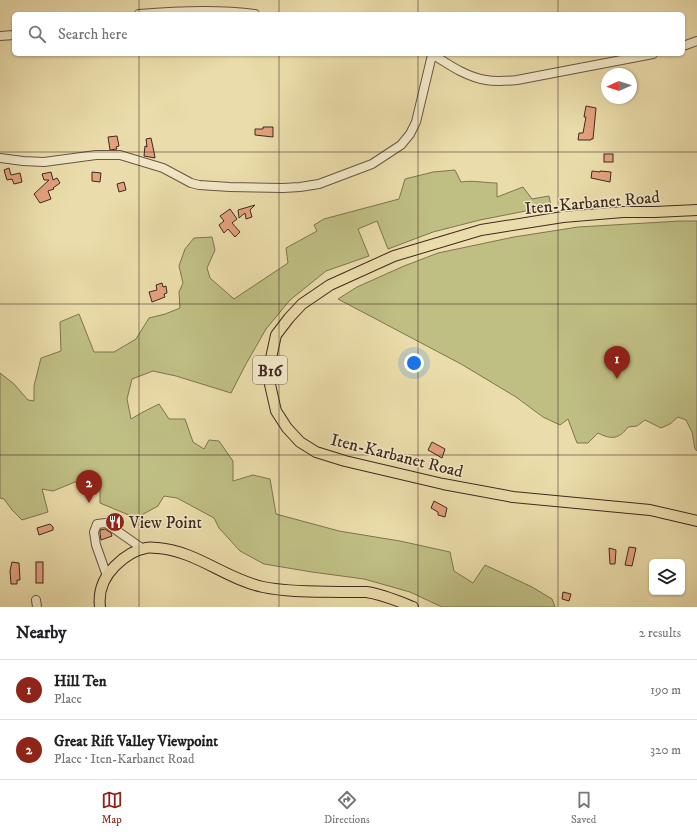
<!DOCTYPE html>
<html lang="en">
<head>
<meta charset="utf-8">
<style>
  body { margin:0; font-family:"IM FELL DW Pica",serif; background:#f2f2f2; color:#202124 }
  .controls { position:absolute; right:12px; bottom:12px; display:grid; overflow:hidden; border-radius:6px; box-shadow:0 1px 3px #0004 }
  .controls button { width:36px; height:36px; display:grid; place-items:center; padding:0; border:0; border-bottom:1px solid #e0e0e0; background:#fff; color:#202124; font:20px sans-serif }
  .compass { position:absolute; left:601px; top:68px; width:36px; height:36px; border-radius:50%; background:#fff; box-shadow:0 1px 3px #0004; rotate:267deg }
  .you { position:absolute; left:414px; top:363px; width:14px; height:14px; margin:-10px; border:3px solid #fff; border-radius:50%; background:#1a73e8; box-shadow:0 0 0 6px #1a73e833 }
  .badge { display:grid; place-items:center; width:26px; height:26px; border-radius:50%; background:#8f2418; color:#fff; font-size:13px; font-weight:700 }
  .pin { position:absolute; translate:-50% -33px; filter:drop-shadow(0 1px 2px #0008) }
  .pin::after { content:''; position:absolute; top:21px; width:14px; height:12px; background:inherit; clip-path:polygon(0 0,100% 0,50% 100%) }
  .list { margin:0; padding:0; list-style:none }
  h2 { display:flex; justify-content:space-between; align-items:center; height:52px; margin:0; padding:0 16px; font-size:17px }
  h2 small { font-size:13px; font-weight:400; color:#757577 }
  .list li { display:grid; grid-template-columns:26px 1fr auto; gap:12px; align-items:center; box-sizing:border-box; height:60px; padding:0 16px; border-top:1px solid #e0e0e0 }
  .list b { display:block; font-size:15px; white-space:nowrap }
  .list p { margin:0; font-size:13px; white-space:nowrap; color:#757577 }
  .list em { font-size:13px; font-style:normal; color:#757577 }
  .icon { flex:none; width:22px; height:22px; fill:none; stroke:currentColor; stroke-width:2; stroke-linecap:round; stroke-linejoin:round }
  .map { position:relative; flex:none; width:697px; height:607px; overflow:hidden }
  .search { position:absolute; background:#fff; box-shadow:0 1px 3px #0004; left:12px; right:12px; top:12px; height:44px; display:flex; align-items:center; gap:10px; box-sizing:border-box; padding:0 14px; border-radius:6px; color:#757577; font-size:15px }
  .sheet { height:172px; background:#fff }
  nav { display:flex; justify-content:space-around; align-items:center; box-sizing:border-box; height:56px; border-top:1px solid #e0e0e0; background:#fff; font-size:11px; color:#757577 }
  nav a { display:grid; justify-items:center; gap:2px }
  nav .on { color:#8f2418 }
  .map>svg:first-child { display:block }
  .green { fill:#bfbf84; stroke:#7e7452 }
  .building { fill:#e4a27f; stroke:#3e2921 }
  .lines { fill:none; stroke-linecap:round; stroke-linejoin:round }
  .minor-casing { stroke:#695644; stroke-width:10 }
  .major-casing { stroke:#3e2921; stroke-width:12 }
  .minor { stroke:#f2e9c8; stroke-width:8 }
  .major { stroke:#ebddab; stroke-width:10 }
  .grid { fill:none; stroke:#3e2921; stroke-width:1; stroke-opacity:0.55 }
  .labels { text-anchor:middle; stroke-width:3; stroke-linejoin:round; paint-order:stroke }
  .shield { fill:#f2e9c8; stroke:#746353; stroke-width:1 }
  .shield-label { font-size:16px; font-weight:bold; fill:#3e2921 }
  .street-label { font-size:17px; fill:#3e2921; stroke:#f2e9c8 }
  .poi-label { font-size:17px; fill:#3e2921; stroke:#f2e9c8; text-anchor:start }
</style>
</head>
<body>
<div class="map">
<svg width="697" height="607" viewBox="0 0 697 607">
  <rect width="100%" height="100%" fill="#ebddab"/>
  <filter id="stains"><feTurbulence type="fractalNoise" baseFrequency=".005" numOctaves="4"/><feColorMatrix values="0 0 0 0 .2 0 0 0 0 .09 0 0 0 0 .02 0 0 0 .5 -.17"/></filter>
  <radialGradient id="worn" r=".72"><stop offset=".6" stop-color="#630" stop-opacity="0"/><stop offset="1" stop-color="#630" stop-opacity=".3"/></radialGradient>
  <g class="green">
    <path d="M455,170L461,182C473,180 485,183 497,183V197L523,187L532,199L549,196L551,206L480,220L433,232L388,249L377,221L358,229L369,256L326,271L290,300L266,329L246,364L231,393L176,376L153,371L132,379L127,399L131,419L143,412L159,404L169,419H185L193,442L204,449L209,440L219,441L233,461V481L253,475L270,479L276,514L339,531L400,541L450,552L454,571L473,583L485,565L532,587L552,599L555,607H442L410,592L364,579L312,572L264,564L240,551L219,528L214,518L177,498L164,496L158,506L136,518L100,503V488L75,482L53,491L42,489L48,512L22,520L12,510L4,499L0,498V373L14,384L28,400L34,401V386L41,358L61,351L60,322L79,314L94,352H114L136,339L149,318L165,314L180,308L179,292L183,283L179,266L185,249L194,238L212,237L215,250L207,268L210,278L234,299L288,263L286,248L317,231L314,225L324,219L399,199L405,179L433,172Z"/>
    <path d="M680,221H697V451L695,449L692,432L686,420L678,417L670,424L661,428L645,420L637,426L628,427C619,439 612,440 598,433L588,443H577L568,419L560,425L543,417L516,397L461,364L338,299L357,287L404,266L438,253L514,237L578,227Z"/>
  </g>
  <g class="building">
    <polygon points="586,106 596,108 593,139 591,139 591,140 578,140 579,133 583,133 586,117 584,117"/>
    <polygon points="263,127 273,127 273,137 255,135 255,129 263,129"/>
    <polygon points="117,136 119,146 116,147 117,149 110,150 108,137"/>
    <polygon points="151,138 154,152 155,158 144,156 145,146 147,147 146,139"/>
    <rect x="604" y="154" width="9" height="8"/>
    <polygon points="9,168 11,175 20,173 22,182 14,184 12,179 7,180 4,170"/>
    <polygon points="592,171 600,172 600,171 611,172 610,182 591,178"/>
    <polygon points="51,172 53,180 57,178 60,183 53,188 54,189 48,191 51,199 40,203 34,194 49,180 44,180 42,174"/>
    <polygon points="92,172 101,173 100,182 92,181"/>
    <polygon points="124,182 126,190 119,192 117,184"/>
    <polygon points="255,205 250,210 252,217 246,219 245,213 239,218 238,210"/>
    <polygon points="230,209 237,219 232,223 240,232 235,237 228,229 224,233 219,225 224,221 220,216"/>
    <polygon points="162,283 163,287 166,286 167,293 164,294 165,297 152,302 149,292 157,290 156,285"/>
    <polygon points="432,442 445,449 442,458 428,450"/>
    <polygon points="434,501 447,508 445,517 438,515 438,512 431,508"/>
    <polygon points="50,524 53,527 53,530 39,535 37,528"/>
    <polygon points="105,529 111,533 112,536 101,540 100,533 100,530"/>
    <polygon points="629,547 636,548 632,566 625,565"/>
    <polygon points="609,548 616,550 615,564 610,564"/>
    <polygon points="12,562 19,563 20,580 17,580 17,584 11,584 10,571"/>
    <rect x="36" y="562" width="7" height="21"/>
    <polygon points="563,592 571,594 569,601 562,599"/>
  </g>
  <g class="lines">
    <defs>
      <g id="minor">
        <path d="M139,14C176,11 218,9 255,14"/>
        <polyline points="0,36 14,35"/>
        <polyline points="683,46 697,41"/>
        <path d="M432,54C448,64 466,77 486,80C496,82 507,81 517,80L653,54"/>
        <polyline points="0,158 23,161 44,162 96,155 120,155 163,168 191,183 199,185 230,187 283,188 300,187 319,184 372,164 401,145 410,134 416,122 432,55"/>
        <polyline points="107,576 96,545 94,532 97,524 106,523 143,549"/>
        <polyline points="36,600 37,607"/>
      </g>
      <g id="major">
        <polyline points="697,210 655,212 623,212 563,217 481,230 394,256 330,285 302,304 289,318 276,335 271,358 269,380 276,411 287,428 300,442 316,452 345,461 443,484 513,497 650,510 697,521"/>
        <path d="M100,607C98,591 104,577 115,566C124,557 133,550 146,548C150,547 154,548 158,548C196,551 226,579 263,587C292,593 322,591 351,592C356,592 362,592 366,592C382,594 398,601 413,607"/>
      </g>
    </defs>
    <use href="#minor" class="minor-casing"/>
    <use href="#major" class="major-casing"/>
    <use href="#minor" class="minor"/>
    <use href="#major" class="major"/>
  </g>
  <path class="grid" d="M139,0V14M279,0V14M418,0V14M558,0V14M139,54V607M279,54V607M418,54V607M558,54V607M0,152H697M0,304H697M0,455H697"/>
  <defs>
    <symbol id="restaurant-disc" viewBox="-11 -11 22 22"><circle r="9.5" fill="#8f2418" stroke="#f2e9c8"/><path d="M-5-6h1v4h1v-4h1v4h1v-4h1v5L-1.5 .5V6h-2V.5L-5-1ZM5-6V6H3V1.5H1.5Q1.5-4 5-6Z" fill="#fff"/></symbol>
  </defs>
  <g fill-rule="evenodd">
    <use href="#restaurant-disc" x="104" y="511" width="22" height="22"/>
  </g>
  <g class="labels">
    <rect class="shield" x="253" y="356" width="34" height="28" rx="3"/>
    <g class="shield-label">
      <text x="270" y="376">B16</text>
    </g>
    <g class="street-label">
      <text transform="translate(592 202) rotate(-5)" y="6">Iten-Karbanet Road</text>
      <text transform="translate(397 455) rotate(14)" y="6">Iten-Karbanet Road</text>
    </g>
    <g class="poi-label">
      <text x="129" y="528">View Point</text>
    </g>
  </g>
  <rect width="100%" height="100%" filter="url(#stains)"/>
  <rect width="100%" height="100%" fill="url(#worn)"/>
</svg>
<div class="controls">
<button><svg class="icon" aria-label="layers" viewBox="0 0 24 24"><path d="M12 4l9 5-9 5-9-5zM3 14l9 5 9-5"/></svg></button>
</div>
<svg class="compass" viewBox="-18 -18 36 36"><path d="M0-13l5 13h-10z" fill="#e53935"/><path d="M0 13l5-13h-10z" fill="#757577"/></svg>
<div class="you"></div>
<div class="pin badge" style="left:617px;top:379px">1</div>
<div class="pin badge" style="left:89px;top:503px">2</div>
<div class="search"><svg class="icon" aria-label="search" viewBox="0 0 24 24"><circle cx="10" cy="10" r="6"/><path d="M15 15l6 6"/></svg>Search here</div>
</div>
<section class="sheet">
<h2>Nearby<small>2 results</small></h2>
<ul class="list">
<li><span class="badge">1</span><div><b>Hill Ten</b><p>Place</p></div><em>190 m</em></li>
<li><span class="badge">2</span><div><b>Great Rift Valley Viewpoint</b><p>Place · Iten-Karbanet Road</p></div><em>320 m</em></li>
</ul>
</section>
<nav>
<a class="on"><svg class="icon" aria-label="map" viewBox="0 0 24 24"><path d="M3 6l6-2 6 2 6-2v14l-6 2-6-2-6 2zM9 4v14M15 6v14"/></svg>Map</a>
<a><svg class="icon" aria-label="directions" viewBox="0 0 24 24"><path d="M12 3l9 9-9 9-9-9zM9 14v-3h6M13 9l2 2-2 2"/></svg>Directions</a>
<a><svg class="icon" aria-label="saved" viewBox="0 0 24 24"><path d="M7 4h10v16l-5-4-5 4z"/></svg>Saved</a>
</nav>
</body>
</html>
